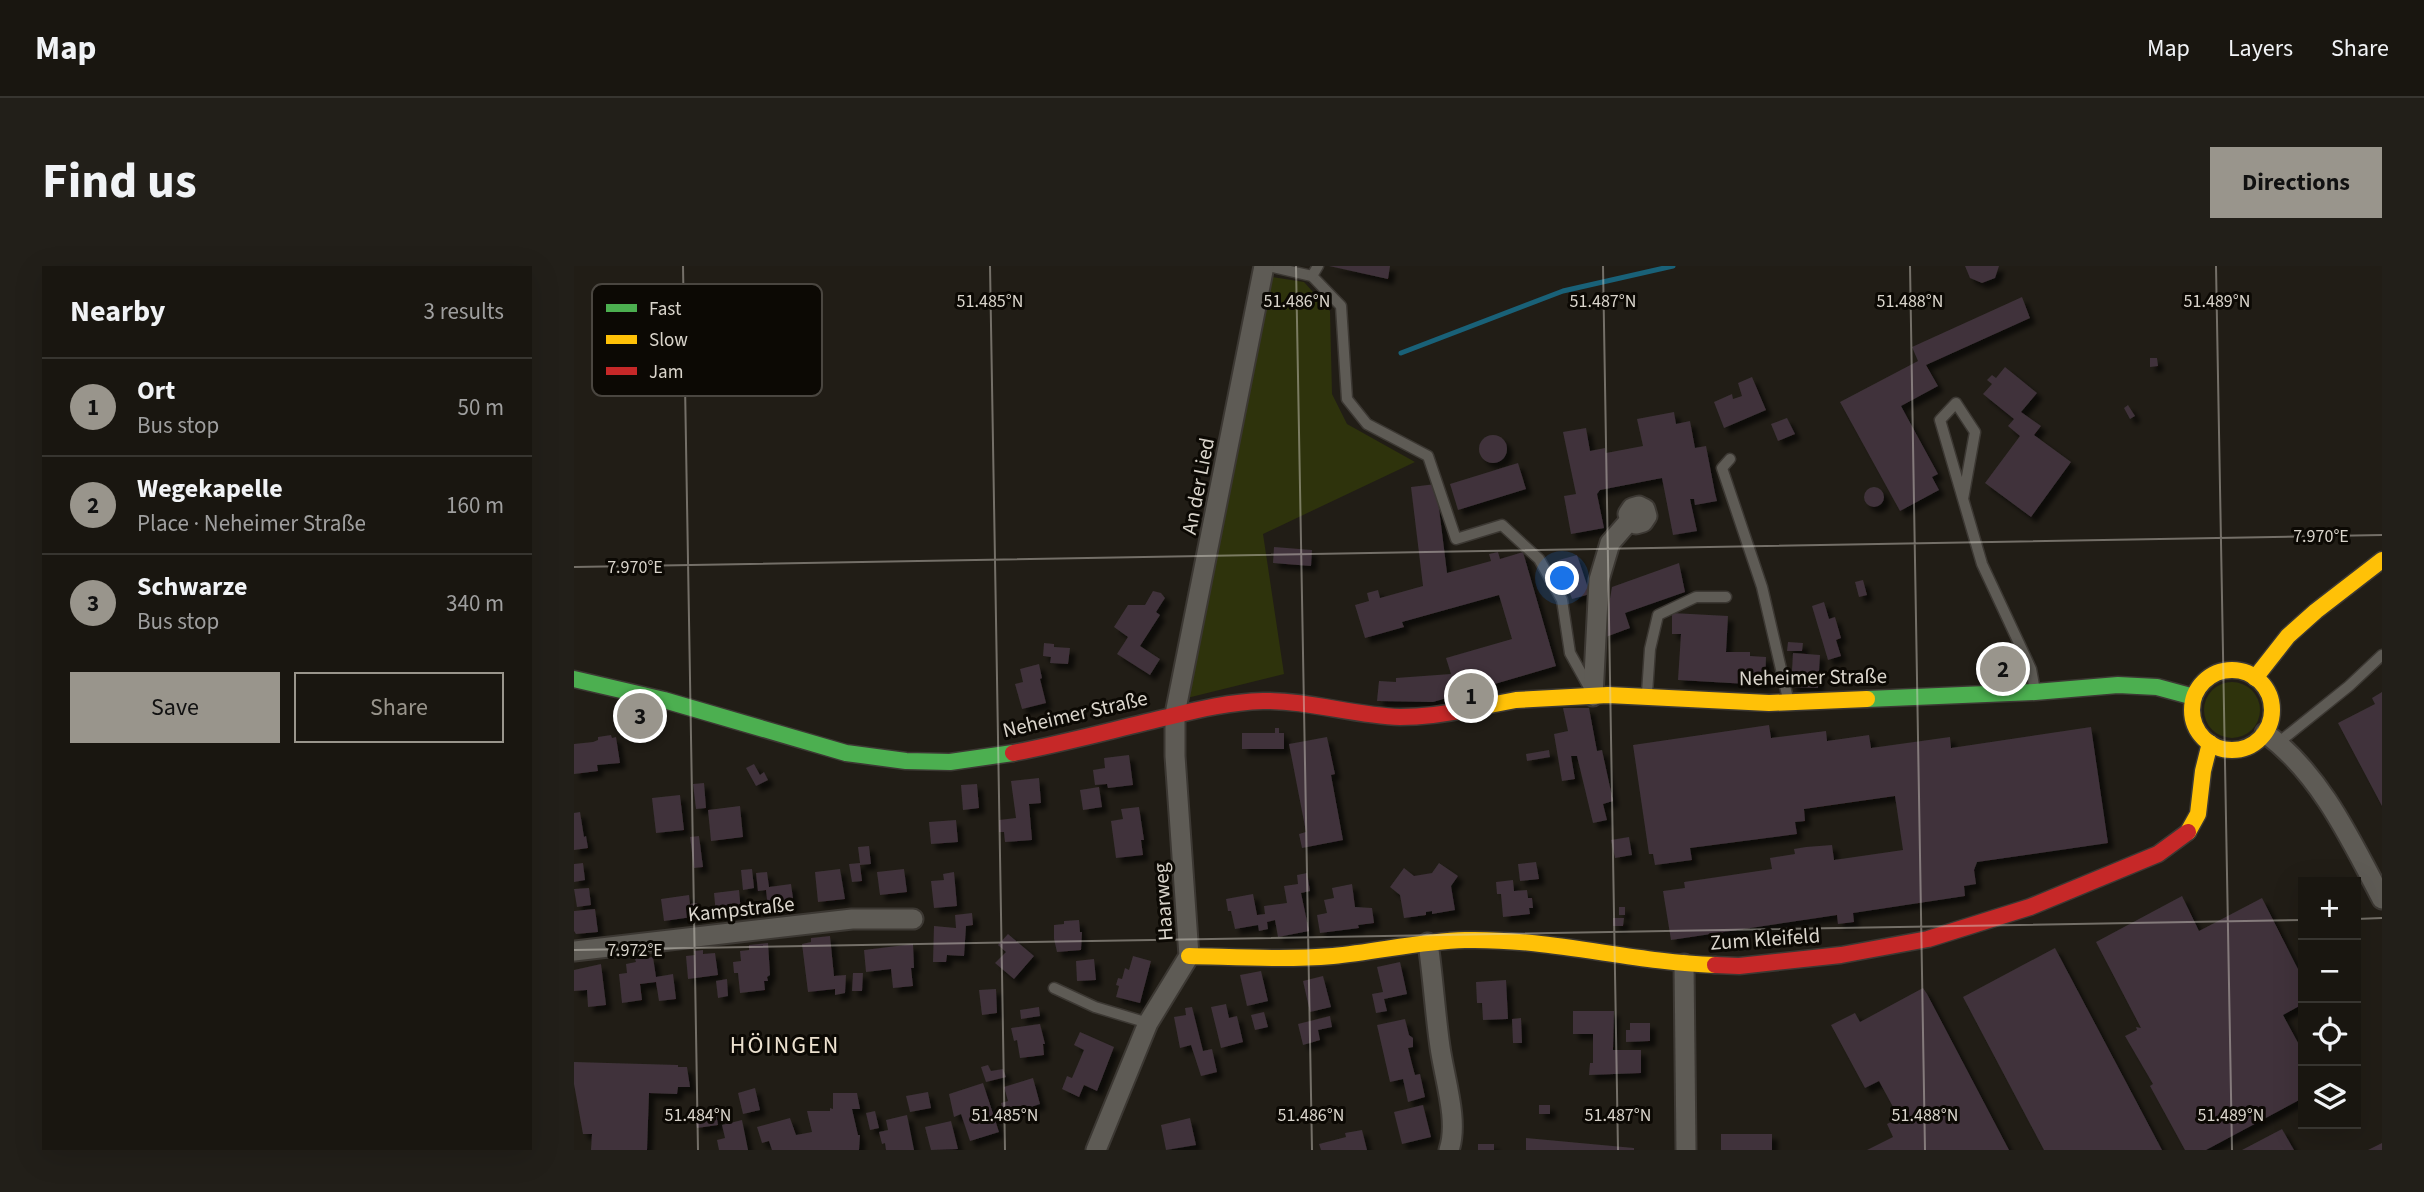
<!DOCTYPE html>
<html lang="en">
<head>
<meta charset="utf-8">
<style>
  body { margin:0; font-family:"Source Sans 3",sans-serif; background:#221f19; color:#f1f3f6 }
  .controls { position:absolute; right:21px; bottom:21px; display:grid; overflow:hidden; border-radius:0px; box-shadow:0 7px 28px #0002 }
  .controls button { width:63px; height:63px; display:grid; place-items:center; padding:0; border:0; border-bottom:2px solid #373530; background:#191610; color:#f1f3f6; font:35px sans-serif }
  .you { position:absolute; left:989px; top:313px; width:24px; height:24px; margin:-18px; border:5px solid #fff; border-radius:50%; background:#1a73e8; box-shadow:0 0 0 10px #1a73e833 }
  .badge { display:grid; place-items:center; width:46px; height:46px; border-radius:50%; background:#99958c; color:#111; font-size:23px; font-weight:700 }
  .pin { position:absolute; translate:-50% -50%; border:4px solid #fff; box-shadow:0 2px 7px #0006 }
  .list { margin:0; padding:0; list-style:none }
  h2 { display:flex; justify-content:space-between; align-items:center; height:91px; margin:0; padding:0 28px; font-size:30px }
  h2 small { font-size:23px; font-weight:400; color:#9f9f9f }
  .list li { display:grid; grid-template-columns:46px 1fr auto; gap:21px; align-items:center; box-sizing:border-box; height:98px; padding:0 28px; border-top:2px solid #373530 }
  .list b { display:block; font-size:26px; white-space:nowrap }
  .list p { margin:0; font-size:23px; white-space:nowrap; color:#9f9f9f }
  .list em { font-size:23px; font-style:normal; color:#9f9f9f }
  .actions { display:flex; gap:14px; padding:21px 28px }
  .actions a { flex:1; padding:16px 0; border:2px solid #99958c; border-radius:0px; text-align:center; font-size:24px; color:#99958c }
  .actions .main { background:#99958c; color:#111 }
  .icon { flex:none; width:38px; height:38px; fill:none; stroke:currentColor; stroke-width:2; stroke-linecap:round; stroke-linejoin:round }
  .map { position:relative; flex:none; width:1808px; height:884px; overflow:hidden; border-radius:0px }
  header { display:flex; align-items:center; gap:42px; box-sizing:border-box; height:98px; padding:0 35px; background:#191610; border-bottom:2px solid #373530 }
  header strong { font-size:33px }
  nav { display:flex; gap:38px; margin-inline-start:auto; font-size:24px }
  .intro { display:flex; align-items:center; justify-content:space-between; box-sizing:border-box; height:168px; padding:0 42px }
  h1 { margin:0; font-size:49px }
  .button { padding:18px 32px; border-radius:0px; background:#99958c; color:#111; font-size:24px; font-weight:700 }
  main { display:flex; gap:42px; padding:0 42px }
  aside { flex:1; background:#191610; border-radius:0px; box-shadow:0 7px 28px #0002 }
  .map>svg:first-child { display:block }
  .green { fill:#2e330c }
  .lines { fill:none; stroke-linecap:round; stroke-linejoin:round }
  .stream { stroke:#196178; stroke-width:5 }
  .building { fill:#3f333a; filter:url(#shadow) }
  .lane-casing { stroke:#3c3833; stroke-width:13 }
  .street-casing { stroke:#3c3833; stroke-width:23 }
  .fast-casing { stroke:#3c3833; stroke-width:19 }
  .slow-casing { stroke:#3c3833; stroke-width:19 }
  .jam-casing { stroke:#3c3833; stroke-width:19 }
  .lane { stroke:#5e5b55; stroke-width:10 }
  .street { stroke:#5e5b55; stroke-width:19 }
  .fast { stroke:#4caf50; stroke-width:16 }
  .slow { stroke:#ffc107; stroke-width:16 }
  .jam { stroke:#c62828; stroke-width:16 }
  .ticks { fill:none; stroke:#dad5cc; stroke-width:2; stroke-opacity:0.45 }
  .labels { text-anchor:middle; stroke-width:6; stroke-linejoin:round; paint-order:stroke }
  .street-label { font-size:21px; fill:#dad5cc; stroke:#0c0904 }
  .quarter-label { font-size:24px; letter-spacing:2px; fill:#ece1cf; stroke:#0c0904 }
  .key { fill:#0c0904; stroke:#4a4640; stroke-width:2 }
  .key-label { font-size:19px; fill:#dad5cc }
  .ticks-label { font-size:18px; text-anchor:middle; fill:#dad5cc; stroke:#0c0904; stroke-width:6; stroke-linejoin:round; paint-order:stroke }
</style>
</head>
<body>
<header>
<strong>Map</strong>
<nav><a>Map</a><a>Layers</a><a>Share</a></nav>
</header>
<div class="intro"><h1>Find us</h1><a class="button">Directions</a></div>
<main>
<aside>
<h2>Nearby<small>3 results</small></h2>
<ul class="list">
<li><span class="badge">1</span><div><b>Ort</b><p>Bus stop</p></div><em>50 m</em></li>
<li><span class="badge">2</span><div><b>Wegekapelle</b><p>Place · Neheimer Straße</p></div><em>160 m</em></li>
<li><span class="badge">3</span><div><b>Schwarze</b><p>Bus stop</p></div><em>340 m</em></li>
</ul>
<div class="actions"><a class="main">Save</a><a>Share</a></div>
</aside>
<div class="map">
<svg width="1808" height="884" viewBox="0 0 1808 884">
  <defs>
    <filter id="shadow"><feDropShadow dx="5.5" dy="5.5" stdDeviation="2" flood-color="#0009"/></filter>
  </defs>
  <rect width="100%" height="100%" fill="#211d16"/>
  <g class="green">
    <polygon points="698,11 730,16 756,45 758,128 773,158 841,196 689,268 710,408 613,432"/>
    <circle cx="1658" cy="444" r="28"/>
  </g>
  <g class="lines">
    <polyline class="stream" points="827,87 989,25 1099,0"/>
  </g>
  <g class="building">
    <polygon points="755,0 816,0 814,13"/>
    <polygon points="1391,0 1425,0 1421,12 1408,17 1396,12"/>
    <polygon points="1448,31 1456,52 1352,99 1364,120 1327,140 1364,208 1358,211 1365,224 1326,245 1266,136 1344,95 1338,81"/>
    <polygon points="1576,92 1583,92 1584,100 1576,101"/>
    <polygon points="1431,101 1463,127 1447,146 1467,160 1460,169 1497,196 1457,251 1411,217 1446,170 1434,160 1440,153 1409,128 1418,118 1413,114 1418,109 1422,112"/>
    <polygon points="1178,111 1192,144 1150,162 1140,136 1158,128 1159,133 1168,130 1164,117"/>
    <polygon points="1554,139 1561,150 1556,153 1550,142"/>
    <polygon points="1100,146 1102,158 1116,155 1121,182 1132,180 1141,227 1143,235 1121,239 1120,233 1116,233 1123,265 1099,269 1088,212 1026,224 1023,228 1030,262 997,268 990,230 1002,228 989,166 1012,162 1016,185 1031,182 1032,187 1069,180 1063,153"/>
    <polygon points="1213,152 1221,168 1204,175 1197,158"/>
    <circle cx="919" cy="183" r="14"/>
    <polygon points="944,197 952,223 884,244 876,218"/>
    <polygon points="862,218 873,307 917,295 915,288 924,286 926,293 949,286 982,400 859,436 803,435 805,415 822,416 822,412 877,408 872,392 938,373 925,329 828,356 830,361 791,372 781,339 795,335 793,327 804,324 806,332 849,320 837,221"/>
    <circle cx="1300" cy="231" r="10"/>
    <polygon points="700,281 738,284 737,300 699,297"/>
    <polygon points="1003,289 1016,328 998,333 985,294"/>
    <polygon points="1105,297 1111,326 1051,347 1056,362 1029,372 1038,321"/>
    <polygon points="1289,314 1293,329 1285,331 1281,316"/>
    <polygon points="579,325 587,327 591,332 582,346 586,349 566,380 586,393 576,409 543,388 554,371 540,361 554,339 571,339"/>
    <polygon points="1250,336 1255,353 1261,351 1267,372 1262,374 1267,390 1254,394 1238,340"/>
    <polygon points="1098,347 1154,350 1152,386 1176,386 1176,390 1192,391 1191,419 1104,414 1107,368 1098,368"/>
    <polygon points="1214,376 1229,377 1228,385 1213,385"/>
    <polygon points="470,377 480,378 480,381 496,382 494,398 476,397 477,391 469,390"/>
    <polygon points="1219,387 1246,389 1244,422 1217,421"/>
    <polygon points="465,398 468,412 466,413 472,437 448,443 441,418 449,416 446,403"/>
    <polygon points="1808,426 1808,540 1764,457 1801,438 1798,432"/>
    <polygon points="989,442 1015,442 1023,485 1028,484 1039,535 1029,538 1033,554 1019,557 1003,490 997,490 1001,513 988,515 980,468 994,465"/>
    <polygon points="1195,459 1197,472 1252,465 1253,475 1295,469 1297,482 1376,471 1377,482 1517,461 1534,577 1403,596 1400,604 1402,618 1390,620 1391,630 1279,647 1280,656 1264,658 1263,649 1097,674 1089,625 1111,622 1110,616 1198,603 1196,592 1221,588 1220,583 1232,581 1258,579 1260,594 1329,584 1321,530 1230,543 1231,555 1221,556 1223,568 1116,582 1118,594 1081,599 1079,588 1075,588 1059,479"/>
    <polygon points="701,462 705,462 705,467 710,467 710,483 668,483 668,467 701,467"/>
    <polygon points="37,469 38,472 42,471 46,497 23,499 24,505 0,508 0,478 19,476 24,474 24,471"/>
    <polygon points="753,471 761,508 757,509 769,574 728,582 725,568 732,566 715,478"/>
    <polygon points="975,484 976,491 953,495 952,488"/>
    <polygon points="555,489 559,519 534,522 533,518 521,519 519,504 531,502 530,492"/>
    <polygon points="180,498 186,509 190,506 194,514 182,520 172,502"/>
    <polygon points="465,512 467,537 455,538 458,574 431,576 430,566 425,566 425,554 442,552 437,515"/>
    <polygon points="130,517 132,542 122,543 119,518"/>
    <polygon points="403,518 405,542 389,544 387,519"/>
    <polygon points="525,521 528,541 509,544 506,524"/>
    <polygon points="106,529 110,564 82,567 78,532"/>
    <polygon points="166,540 169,571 137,575 134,544"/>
    <polygon points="565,541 570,574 567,574 569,589 542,592 537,555 549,553 547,543"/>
    <polygon points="6,546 10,571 12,570 14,582 0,584 0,547"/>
    <polygon points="382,554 384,576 357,578 355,556"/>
    <polygon points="125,570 129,601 120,602 116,571"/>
    <polygon points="1055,571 1058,589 1041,592 1037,574"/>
    <polygon points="295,580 297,598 286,599 288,615 278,616 275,598 286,597 284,581"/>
    <polygon points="962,596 965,613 946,615 944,598"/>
    <polygon points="9,597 11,614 0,616 0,598"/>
    <polygon points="865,597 884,610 877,620 881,644 858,648 858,645 852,646 852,649 830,652 826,629 816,621 830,602 840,610 858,607"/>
    <polygon points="178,603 180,622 169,624 167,604"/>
    <polygon points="266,603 271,633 244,636 241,606"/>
    <polygon points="330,603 333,626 306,629 303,606"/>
    <polygon points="193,606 195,621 217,618 220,640 194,642 192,624 184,625 182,607"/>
    <polygon points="380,606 383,640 360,642 357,615 370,614 369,608"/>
    <polygon points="733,607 736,625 727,627 735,665 704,671 701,654 693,656 694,663 685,665 684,659 661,663 657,645 654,645 652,633 679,628 683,649 691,648 690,640 713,637 710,620 724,618 723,609"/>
    <polygon points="939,614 940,625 953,624 954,632 958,632 959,642 955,642 956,648 929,651 927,628 923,628 922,616"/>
    <polygon points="778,618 781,641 798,642 800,657 784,659 785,662 746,667 743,649 753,647 750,634 760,632 758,622"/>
    <polygon points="15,622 17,639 3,641 0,623"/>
    <polygon points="165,624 167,646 142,649 140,627"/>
    <polygon points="115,629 116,638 123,637 125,650 90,655 87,633"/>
    <polygon points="1608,630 1625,665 1688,632 1729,713 1729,738 1709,749 1729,786 1729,832 1632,884 1611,884 1576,820 1579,818 1551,770 1563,764 1562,761 1567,762 1522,676"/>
    <rect x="1045" y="641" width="6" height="8"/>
    <polygon points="21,643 24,666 2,668 0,665 0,645"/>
    <polygon points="398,647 399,659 392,660 390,690 373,689 372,696 359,696 360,660 382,662 381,649"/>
    <polygon points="1039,652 1050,652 1049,660 1039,660"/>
    <polygon points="505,654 506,666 508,666 507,684 483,686 480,673 480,659 490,658 490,655"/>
    <polygon points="434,668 460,690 440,713 421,697 432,686 424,679"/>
    <polygon points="256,670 260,710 272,709 271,727 261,729 261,723 234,726 228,678 237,676 237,672"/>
    <polygon points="194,677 196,709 193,711 194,715 190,715 191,724 166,727 164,707 160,707 159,696 167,695 166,685 175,684 175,679"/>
    <polygon points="339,678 340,702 337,702 339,720 319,722 317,703 292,706 290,684"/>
    <polygon points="1481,682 1588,884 1470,884 1389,731"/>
    <polygon points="129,684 129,688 141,687 144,709 114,713 112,690 121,689 120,685"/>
    <polygon points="559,690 577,695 566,737 542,731 545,720 542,719 544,712 548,713 551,702 555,704"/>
    <polygon points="79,691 82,711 99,708 102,733 85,735 82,716 66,718 68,734 48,737 45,708 53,707 52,698 62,696 61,693"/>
    <polygon points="520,693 522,714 503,715 502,695"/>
    <polygon points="826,696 833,728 810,733 813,745 802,747 798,728 809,726 803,701"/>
    <polygon points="27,698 32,739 14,741 13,724 0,725 0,704"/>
    <polygon points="687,705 694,735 673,740 666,709"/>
    <polygon points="279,707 289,707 288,725 278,725"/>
    <polygon points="749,710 757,741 736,746 729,715"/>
    <polygon points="153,713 154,730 144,732 142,715"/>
    <polygon points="932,714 934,753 909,754 908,737 903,737 902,716"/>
    <polygon points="1349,722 1353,728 1435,884 1293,884 1319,871 1313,858 1325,852 1305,815 1291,822 1257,759 1281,747 1286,756"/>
    <polygon points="422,723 423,747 408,749 405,724"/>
    <polygon points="652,738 655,752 663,750 669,776 647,782 637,741"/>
    <polygon points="465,741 466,750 447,753 446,744"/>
    <polygon points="618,741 629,785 638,783 643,806 627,810 617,779 606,782 600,751 612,749 611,742"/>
    <polygon points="999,745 1040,745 1039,784 1067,784 1067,807 1015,809 1016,797 1019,797 1019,768 999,768"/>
    <polygon points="690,746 694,761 681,764 677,749"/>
    <polygon points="756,750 758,761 744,764 746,774 729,779 724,758"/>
    <polygon points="947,752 948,777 939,777 938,753"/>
    <polygon points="831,753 835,769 839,772 839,781 834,782 838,798 841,809 846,808 851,831 834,836 829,813 816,816 803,759"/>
    <polygon points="1056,757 1076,757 1076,775 1052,776 1052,764 1056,764"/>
    <polygon points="466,758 471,778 469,778 470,789 446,792 443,774 440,775 437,762"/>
    <polygon points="506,766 540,781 523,825 510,819 505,831 488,823 493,810 498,812 510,784 500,779"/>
    <polygon points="0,796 104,799 104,801 113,801 116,821 104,821 103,828 75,827 73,884 17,884 18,868 9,868 0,818"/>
    <polygon points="414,799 417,805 429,803 432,811 412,816 407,801"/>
    <polygon points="459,812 466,838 448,844 447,841 438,844 439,849 431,851 427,837 434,835 430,821"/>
    <polygon points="409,817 425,866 396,875 387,848 380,851 375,828"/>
    <polygon points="181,822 186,844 169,848 164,827"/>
    <polygon points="354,826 357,842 336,846 332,830"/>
    <polygon points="259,827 283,827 286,843 278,843 284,869 286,869 285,884 198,884 195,875 188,877 183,861 216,852 222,869 238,866 233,845 256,845 256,842 259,843"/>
    <polygon points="849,839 857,871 828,878 820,846"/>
    <rect x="965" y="839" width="11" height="9"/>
    <polygon points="141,842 144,859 123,862 120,845"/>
    <polygon points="301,845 305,862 296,864 292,847"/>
    <polygon points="333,849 340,884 312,884 311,877 308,878 305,866 314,864 312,854"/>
    <polygon points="616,852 622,879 592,884 587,859"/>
    <polygon points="168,854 174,884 145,884 143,874 151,872 148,859"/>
    <polygon points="377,855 384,883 357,884 351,861"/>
    <polygon points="1708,863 1720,884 1668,884"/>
    <polygon points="788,864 793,884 747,884 745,878 772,871 771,867"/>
    <rect x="1147" y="868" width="51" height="16"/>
    <polygon points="952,872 1060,882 1060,884 952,884"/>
    <polygon points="1808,877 1808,884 1794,884"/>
    <rect x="904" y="878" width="16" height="6"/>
  </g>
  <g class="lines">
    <defs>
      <g id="lane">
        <polyline points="694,0 738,10 767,40 773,133 793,158 854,190 882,273 928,259 965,293 988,334 996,387 1016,423"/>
        <polyline points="738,10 744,0"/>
        <polyline points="1156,193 1148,202 1188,321 1214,433"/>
        <polyline points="1389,233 1366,154 1382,137 1401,166 1389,233 1408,298 1457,403 1461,425"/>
        <polyline points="1073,427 1076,383 1084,349 1122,331 1152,331"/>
        <polyline points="1704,477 1775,420 1808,389"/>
        <polyline points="480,722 521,741 574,757"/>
      </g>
      <g id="street">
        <polyline points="1019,430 1025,314 1036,277 1056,254 1054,248 1058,242 1065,240 1071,243 1073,250 1069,256 1062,258 1056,254"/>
        <path d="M1691,467C1746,507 1777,574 1808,633"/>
        <path d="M854,677C859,711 861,746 866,781C870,811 885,855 875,884"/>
        <polyline points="0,685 278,653 339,653"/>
        <polyline points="1110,698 1112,884"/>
        <polyline points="522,884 574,757 615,690 601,490 601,448 690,0"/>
      </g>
      <g id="fast">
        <polyline points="0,413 90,434 272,487 332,495 376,496 439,487"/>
        <polyline points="1293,433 1461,426 1544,419 1583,421 1620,431"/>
      </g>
      <g id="slow">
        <circle cx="1658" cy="444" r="40"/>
        <polyline points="1681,412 1714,370 1742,345 1808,294"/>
        <polyline points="895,443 942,434 1034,429 1195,437 1293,433"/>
        <polyline points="1614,566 1624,548 1629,505 1636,477"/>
        <path d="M615,690C663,691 711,694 759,690C803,686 847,675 891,674C975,672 1057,696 1141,699"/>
      </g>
      <g id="jam">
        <path d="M439,487C491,477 542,463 594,451C626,443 656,436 689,435C735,434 780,450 826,451C850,451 872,448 895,443"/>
        <polyline points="1141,699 1165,700 1267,689 1354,673 1456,641 1584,588 1614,566"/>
      </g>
    </defs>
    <use href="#lane" class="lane-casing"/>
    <use href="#street" class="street-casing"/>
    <use href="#fast" class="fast-casing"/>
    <use href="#slow" class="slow-casing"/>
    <use href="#jam" class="jam-casing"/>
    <use href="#lane" class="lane"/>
    <use href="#street" class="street"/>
    <use href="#fast" class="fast"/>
    <use href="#slow" class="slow"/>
    <use href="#jam" class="jam"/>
  </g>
  <path class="ticks" d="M109,0L124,884M416,0L431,884M722,0L738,884M1029,0L1044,884M1336,0L1351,884M1642,0L1658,884M0,301L1808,269M1782,653L1808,652M0,684L1729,654"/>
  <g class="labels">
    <g class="street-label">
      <text transform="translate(624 220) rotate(-79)" y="7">An der Lied</text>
      <text transform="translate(1239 411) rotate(-1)" y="7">Neheimer Straße</text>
      <text transform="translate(501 448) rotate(-13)" y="7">Neheimer Straße</text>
      <text transform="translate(589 636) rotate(-94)" y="7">Haarweg</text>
      <text transform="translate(167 643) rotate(-6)" y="7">Kampstraße</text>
      <text transform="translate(1191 673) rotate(-4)" y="7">Zum Kleifeld</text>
    </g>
    <g class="quarter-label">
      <text x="211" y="787">HÖINGEN</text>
    </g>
  </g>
  <rect x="18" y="18" width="230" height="112" rx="10" class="key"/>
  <rect x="32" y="38" width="31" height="8" fill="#4caf50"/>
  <rect x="32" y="69" width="31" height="9" fill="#ffc107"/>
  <rect x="32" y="101" width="31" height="8" fill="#c62828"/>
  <g class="key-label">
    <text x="75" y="49">Fast</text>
    <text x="75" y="80">Slow</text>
    <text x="75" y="112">Jam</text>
  </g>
  <g class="ticks-label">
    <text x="416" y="41">51.485°N</text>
    <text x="723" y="41">51.486°N</text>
    <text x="1029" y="41">51.487°N</text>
    <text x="1336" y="41">51.488°N</text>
    <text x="1643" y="41">51.489°N</text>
    <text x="1747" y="276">7.970°E</text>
    <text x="61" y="307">7.970°E</text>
    <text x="61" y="690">7.972°E</text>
    <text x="124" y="855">51.484°N</text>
    <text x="431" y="855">51.485°N</text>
    <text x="737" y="855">51.486°N</text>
    <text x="1044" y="855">51.487°N</text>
    <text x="1351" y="855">51.488°N</text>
    <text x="1657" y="855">51.489°N</text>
  </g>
</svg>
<div class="controls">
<button>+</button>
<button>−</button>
<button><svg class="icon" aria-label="locate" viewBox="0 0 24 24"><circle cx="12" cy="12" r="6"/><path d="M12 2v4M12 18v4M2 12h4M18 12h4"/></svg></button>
<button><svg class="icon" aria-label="layers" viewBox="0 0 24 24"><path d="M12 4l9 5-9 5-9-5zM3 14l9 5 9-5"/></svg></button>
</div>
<div class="you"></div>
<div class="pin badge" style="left:897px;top:430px">1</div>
<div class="pin badge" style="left:1429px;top:403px">2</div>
<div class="pin badge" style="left:66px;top:450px">3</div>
</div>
</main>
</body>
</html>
